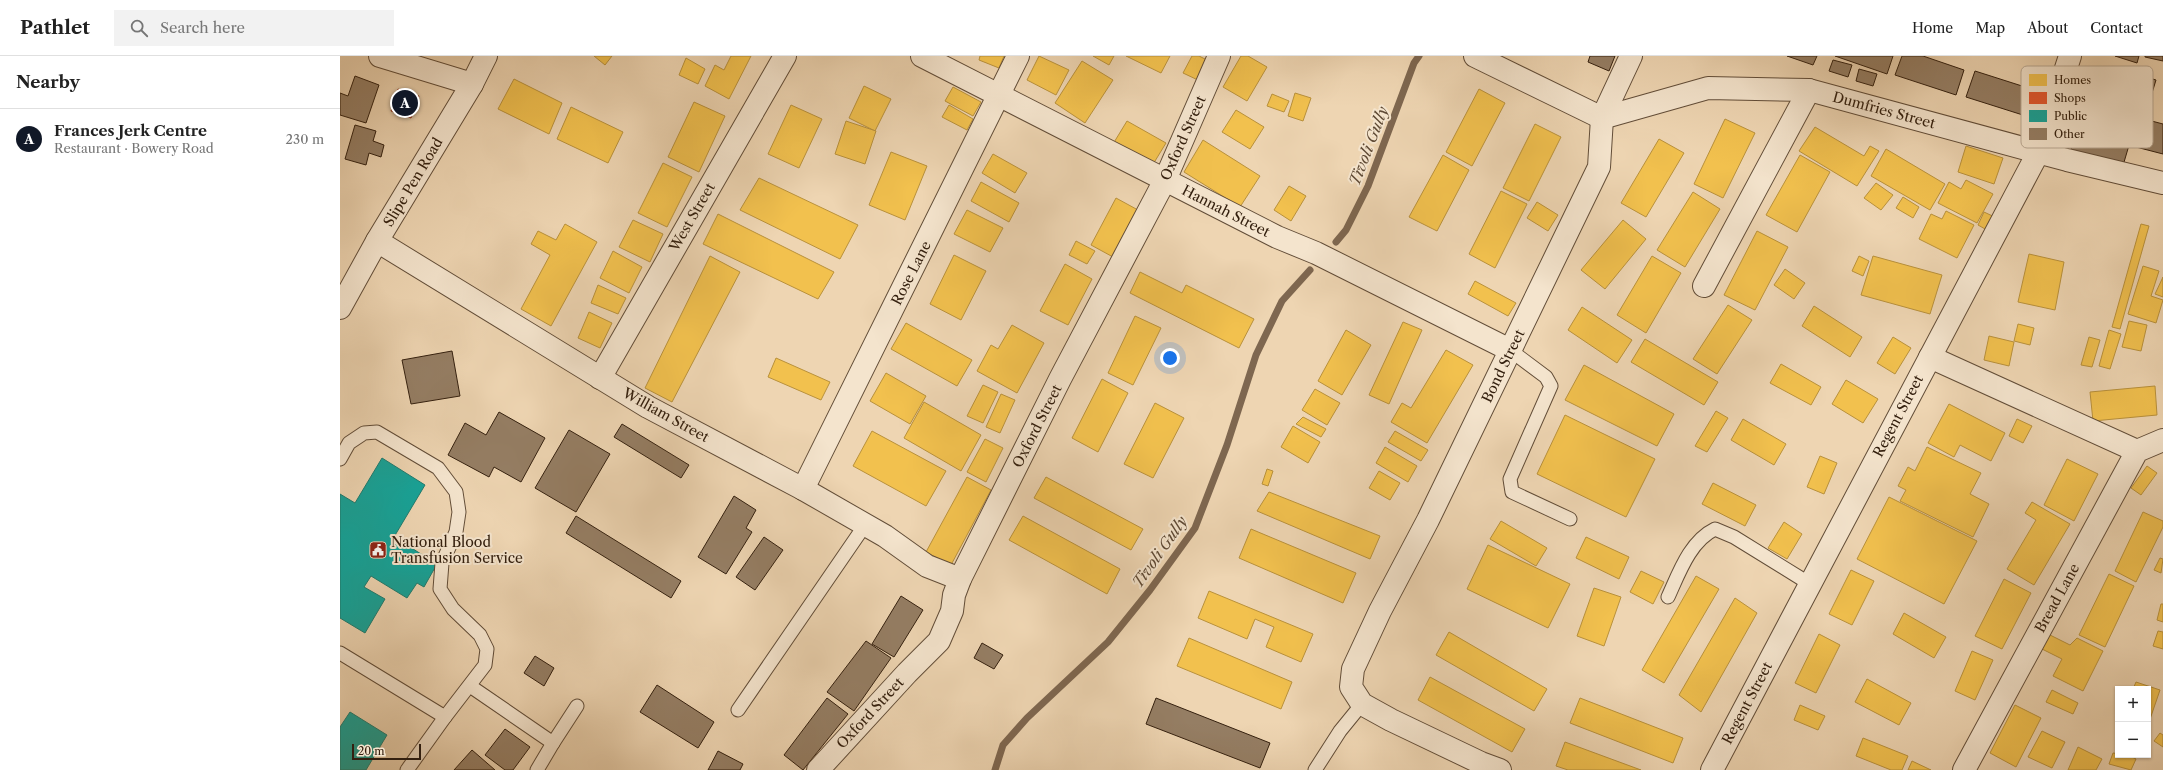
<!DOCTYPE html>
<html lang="en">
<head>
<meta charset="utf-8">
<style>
  body { margin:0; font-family:"Libre Caslon Text",serif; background:#f2f2f2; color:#222 }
  .controls { position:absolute; right:12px; bottom:12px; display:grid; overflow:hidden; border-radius:0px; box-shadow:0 1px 3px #0004 }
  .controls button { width:36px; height:36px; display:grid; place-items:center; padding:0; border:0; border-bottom:1px solid #e0e0e0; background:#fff; color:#222; font:20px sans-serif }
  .scale { position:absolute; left:12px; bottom:10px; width:69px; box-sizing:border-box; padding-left:4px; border:2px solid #34200f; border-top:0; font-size:11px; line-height:14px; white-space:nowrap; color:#34200f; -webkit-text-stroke:3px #f4e4cd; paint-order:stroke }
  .you { position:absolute; left:830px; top:302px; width:14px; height:14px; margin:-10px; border:3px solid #fff; border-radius:50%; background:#1a73e8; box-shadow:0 0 0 6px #1a73e833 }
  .badge { display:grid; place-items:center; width:26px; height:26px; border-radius:50%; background:#111827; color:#fff; font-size:13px; font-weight:700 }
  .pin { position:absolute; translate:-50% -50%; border:2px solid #fff; box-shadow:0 1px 4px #0006 }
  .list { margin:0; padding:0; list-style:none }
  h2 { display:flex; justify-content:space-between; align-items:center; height:52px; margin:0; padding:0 16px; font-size:17px }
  h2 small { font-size:13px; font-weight:400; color:#767676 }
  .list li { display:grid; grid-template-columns:26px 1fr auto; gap:12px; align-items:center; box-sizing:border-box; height:60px; padding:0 16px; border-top:1px solid #e0e0e0 }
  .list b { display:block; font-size:15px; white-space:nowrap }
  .list p { margin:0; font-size:13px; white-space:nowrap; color:#767676 }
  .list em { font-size:13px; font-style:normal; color:#767676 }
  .icon { flex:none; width:22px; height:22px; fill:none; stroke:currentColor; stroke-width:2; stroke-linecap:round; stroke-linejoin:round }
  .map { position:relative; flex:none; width:1823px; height:714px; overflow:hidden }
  header { display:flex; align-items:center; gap:24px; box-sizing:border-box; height:56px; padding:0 20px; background:#fff; border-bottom:1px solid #e0e0e0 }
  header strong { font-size:19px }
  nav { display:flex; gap:22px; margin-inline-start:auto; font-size:14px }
  .search { width:280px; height:36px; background:#f2f2f2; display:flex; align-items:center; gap:10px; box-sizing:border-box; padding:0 14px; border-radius:0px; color:#767676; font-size:15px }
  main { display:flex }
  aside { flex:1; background:#fff }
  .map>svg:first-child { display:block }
  .homes { fill:#f2c14e; stroke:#b9913b }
  .shops { fill:#e4572e; stroke:#af4625 }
  .public { fill:#17a398; stroke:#207c6f }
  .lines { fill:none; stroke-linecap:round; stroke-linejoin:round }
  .stream { stroke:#7e6750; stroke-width:7 }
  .building { fill:#957e64; stroke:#34200f }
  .service-casing { stroke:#624d38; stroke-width:15 }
  .minor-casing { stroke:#624d38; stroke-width:24 }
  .tertiary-casing { stroke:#624d38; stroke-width:24 }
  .service { stroke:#f4e4cd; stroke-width:13 }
  .minor { stroke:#f4e4cd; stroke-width:22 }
  .tertiary { stroke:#f4e4cd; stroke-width:22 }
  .labels { text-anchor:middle; stroke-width:4; stroke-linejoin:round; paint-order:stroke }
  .street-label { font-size:14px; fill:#34200f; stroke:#f4e4cd }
  .poi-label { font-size:14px; fill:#34200f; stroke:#f4e4cd; text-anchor:start }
  .water-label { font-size:15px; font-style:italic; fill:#5f4a35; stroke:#f4e4cd }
  .key { fill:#f4e4cd; stroke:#baa994; stroke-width:1 }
  .key-label { font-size:11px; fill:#34200f }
</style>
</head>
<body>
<header>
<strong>Pathlet</strong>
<div class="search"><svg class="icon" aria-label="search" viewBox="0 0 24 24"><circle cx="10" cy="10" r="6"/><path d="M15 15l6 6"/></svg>Search here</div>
<nav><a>Home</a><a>Map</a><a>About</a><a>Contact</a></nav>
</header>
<main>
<aside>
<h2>Nearby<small></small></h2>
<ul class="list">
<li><span class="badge">A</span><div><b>Frances Jerk Centre</b><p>Restaurant · Bowery Road</p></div><em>230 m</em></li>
</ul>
</aside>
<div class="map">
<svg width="1823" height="714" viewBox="0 0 1823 714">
  <rect width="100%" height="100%" fill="#eed5b2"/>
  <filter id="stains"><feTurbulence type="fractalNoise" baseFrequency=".005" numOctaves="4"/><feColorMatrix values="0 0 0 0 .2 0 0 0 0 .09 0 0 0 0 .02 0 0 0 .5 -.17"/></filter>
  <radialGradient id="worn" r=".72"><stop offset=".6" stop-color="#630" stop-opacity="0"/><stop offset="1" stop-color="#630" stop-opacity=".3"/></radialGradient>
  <g class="homes">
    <polygon points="254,0 272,0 265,9"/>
    <polygon points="391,0 411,0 389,43 365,30 375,9 384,14"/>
    <polygon points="640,0 664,0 659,12 639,4"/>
    <polygon points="699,0 729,14 716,39 687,24"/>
    <polygon points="753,0 774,0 769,9"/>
    <polygon points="786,0 830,0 821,17"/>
    <polygon points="852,0 859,0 869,5 860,25 843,17"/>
    <polygon points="901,0 908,0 927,11 907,45 883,31"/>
    <polygon points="346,2 365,13 358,28 339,19"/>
    <polygon points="742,5 773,24 745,67 715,47"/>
    <polygon points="174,23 222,47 209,78 158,53"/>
    <polygon points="524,30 551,43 535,75 509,62"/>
    <polygon points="613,31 641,46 633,60 605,45"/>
    <polygon points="1139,33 1165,47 1132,110 1106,96"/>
    <polygon points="955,37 971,42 963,65 948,60"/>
    <polygon points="932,38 949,45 944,56 927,50"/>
    <polygon points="354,46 385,60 359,116 328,101"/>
    <polygon points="451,49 482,63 459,112 428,98"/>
    <polygon points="609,49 633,63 627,74 602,61"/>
    <polygon points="231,51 283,76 268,107 217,83"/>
    <polygon points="896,54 924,71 910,93 882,76"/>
    <polygon points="1385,63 1415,77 1383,142 1354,128"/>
    <polygon points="506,65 536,75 525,108 495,98"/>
    <polygon points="787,65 826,87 812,110 773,88"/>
    <polygon points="1195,68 1221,81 1189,145 1163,132"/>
    <polygon points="1475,71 1524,100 1530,90 1539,95 1517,130 1459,95"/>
    <polygon points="1319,83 1344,97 1306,161 1281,147"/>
    <polygon points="863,84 920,120 900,151 844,116"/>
    <polygon points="1626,90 1663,102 1654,128 1618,116"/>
    <polygon points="1546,93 1605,128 1590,154 1531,120"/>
    <polygon points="551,96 587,110 565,164 529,149"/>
    <polygon points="653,98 687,117 675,137 642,117"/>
    <polygon points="1103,99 1129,114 1097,175 1069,161"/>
    <polygon points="1460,99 1490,116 1457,176 1426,159"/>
    <polygon points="323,107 352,121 327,171 298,157"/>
    <polygon points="419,122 518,169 500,203 400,154"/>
    <polygon points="1626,124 1653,138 1637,167 1598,147 1609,126 1621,133"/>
    <polygon points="641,126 679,147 669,166 631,145"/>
    <polygon points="1536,127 1553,139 1541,154 1524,142"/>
    <polygon points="949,130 966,140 951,165 934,154"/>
    <polygon points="1161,135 1187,148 1155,212 1129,198"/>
    <polygon points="1353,136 1380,153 1345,211 1317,194"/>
    <polygon points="1563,141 1579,151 1573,162 1556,152"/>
    <polygon points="776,142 798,154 773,201 751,189"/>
    <polygon points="1197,146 1218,159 1208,175 1187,162"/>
    <polygon points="627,154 663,172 650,196 614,178"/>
    <polygon points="1606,155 1634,169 1617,202 1579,183 1591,158 1602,163"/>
    <polygon points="1644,156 1661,164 1654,178 1638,169"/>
    <polygon points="378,158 494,216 478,243 363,188"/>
    <polygon points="293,164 323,178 310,206 279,191"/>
    <polygon points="1283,164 1306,183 1265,233 1241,214"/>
    <polygon points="225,168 257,186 211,270 181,253 210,199 191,188 198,175 216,184"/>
    <polygon points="1801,168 1809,170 1780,273 1772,271"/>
    <polygon points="1417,175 1448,191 1415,254 1384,239"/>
    <polygon points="736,185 755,195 747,208 729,199"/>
    <polygon points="273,195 302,211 289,237 260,222"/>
    <polygon points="1689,198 1724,206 1715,254 1678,246"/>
    <polygon points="614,199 646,215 621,264 590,248"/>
    <polygon points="370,200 400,216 332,346 305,332"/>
    <polygon points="1312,200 1341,217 1306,277 1277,259"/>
    <polygon points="1519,200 1529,205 1523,220 1512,215"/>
    <polygon points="1533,200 1602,219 1590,258 1521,239"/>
    <polygon points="725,208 752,223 728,269 700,255"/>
    <polygon points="1803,210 1819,215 1811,240 1823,244 1816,267 1788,258"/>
    <polygon points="1445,213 1465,227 1454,243 1434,229"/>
    <polygon points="800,216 842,237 846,229 914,263 899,292 790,237"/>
    <polygon points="1823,221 1823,241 1815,238"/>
    <polygon points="1135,225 1176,247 1168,260 1128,238"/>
    <polygon points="258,229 286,242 278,258 251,247"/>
    <polygon points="1388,249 1412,264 1377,318 1353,303"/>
    <polygon points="1474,250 1522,281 1510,301 1462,270"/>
    <polygon points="1242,251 1292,284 1277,307 1228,274"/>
    <polygon points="249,256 272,267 260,292 238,282"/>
    <polygon points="795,260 821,272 793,329 768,317"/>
    <polygon points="1789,265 1807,269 1801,295 1782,291"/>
    <polygon points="1063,266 1082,274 1049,348 1029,339"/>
    <polygon points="566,267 632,304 617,330 551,293"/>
    <polygon points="1678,268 1694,272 1690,289 1674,285"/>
    <polygon points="672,269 704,287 677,337 637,315 651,289 658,293"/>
    <polygon points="1006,274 1031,289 1002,339 978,325"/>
    <polygon points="1769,274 1781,278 1770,313 1759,310"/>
    <polygon points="1649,280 1674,286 1669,310 1644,304"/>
    <polygon points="1553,281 1571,292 1555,318 1537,307"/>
    <polygon points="1749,281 1760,284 1752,311 1741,309"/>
    <polygon points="1305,283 1378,326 1364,349 1291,306"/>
    <polygon points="1106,294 1133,309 1087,387 1051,366 1062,347 1071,352"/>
    <polygon points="436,302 490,326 481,344 428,321"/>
    <polygon points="1441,308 1481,331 1471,349 1430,327"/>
    <polygon points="1244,309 1334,358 1317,390 1225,344"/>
    <polygon points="546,317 586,340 570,368 530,345"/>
    <polygon points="762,323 788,337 758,396 732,382"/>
    <polygon points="1506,324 1538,343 1523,367 1492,348"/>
    <polygon points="643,329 658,336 643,367 627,360"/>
    <polygon points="1815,330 1817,359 1753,365 1750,336"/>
    <polygon points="975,333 1000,347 987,369 962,354"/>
    <polygon points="661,338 675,344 660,377 646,371"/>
    <polygon points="584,346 641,379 621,415 564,382"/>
    <polygon points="815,347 844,362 813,422 784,408"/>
    <polygon points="1609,348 1665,377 1651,405 1620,389 1614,401 1588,387"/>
    <polygon points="1376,355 1388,362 1367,396 1355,390"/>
    <polygon points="1225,359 1315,403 1286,461 1197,418"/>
    <polygon points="963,361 986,373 981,381 956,368"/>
    <polygon points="1403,363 1446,388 1434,409 1391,384"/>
    <polygon points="1677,363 1692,370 1683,387 1669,380"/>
    <polygon points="953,370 980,386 968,407 941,391"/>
    <polygon points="532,375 606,415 586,450 513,410"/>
    <polygon points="1055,375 1088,394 1081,405 1048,386"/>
    <polygon points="645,383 663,392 646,426 627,416"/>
    <polygon points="1045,391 1077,410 1068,426 1036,407"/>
    <polygon points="1587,391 1641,417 1630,438 1649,448 1633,481 1560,445 1566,434 1558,430 1568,411 1575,415"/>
    <polygon points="1480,400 1497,407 1484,438 1467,431"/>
    <polygon points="1727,403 1758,418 1734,465 1704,449"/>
    <polygon points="1807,410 1817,417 1801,439 1791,432"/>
    <polygon points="927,413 933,415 928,430 922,428"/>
    <polygon points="1039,415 1060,427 1050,444 1029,432"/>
    <polygon points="627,421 651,434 611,509 586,496"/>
    <polygon points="706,421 803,473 791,494 694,442"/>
    <polygon points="1373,427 1416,449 1405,470 1362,448"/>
    <polygon points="929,436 1040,480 1030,503 917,455"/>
    <polygon points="1549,441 1637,485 1604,548 1517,503"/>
    <polygon points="1692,446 1730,468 1694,529 1667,513 1696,464 1685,457"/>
    <polygon points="1803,456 1823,465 1823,471 1796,526 1775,515"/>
    <polygon points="683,460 780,513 767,538 669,484"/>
    <polygon points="1161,465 1207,492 1196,510 1150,483"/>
    <polygon points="1444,466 1462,478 1447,503 1428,492"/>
    <polygon points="911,473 1016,517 1003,547 899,502"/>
    <polygon points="1246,481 1289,501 1279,523 1236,502"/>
    <polygon points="1148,489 1230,528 1208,572 1127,533"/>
    <polygon points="1820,502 1823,503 1821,517 1814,514"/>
    <polygon points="1511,514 1534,525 1512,569 1489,558"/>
    <polygon points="1301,515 1324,526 1313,548 1290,536"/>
    <polygon points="1769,518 1794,530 1765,591 1739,579"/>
    <polygon points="1356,520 1379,533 1324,627 1302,614"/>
    <polygon points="1664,523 1691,537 1662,593 1635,580"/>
    <polygon points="1254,532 1281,541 1264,590 1237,580"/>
    <polygon points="869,535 973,578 961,606 926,591 934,571 915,563 907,583 858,562"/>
    <polygon points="1395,542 1417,557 1361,656 1339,639"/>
    <polygon points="1821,548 1823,548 1823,566 1817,564"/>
    <polygon points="1564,557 1606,581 1594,602 1553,578"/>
    <polygon points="1818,575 1823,576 1823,593 1813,590"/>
    <polygon points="1109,576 1207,633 1194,655 1096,599"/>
    <polygon points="1479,578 1500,589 1476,637 1455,627"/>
    <polygon points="1708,578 1730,589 1737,582 1763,595 1743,635 1713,620 1722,603 1700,592"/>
    <polygon points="849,582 952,626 941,653 837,610"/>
    <polygon points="1632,595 1653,604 1635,644 1615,635"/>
    <polygon points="1090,621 1185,673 1172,696 1078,644"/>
    <polygon points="1527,623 1571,647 1559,669 1515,646"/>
    <polygon points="1796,626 1820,634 1808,669 1808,633 1793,633"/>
    <polygon points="1712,634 1738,647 1733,658 1706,646"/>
    <polygon points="1240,642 1343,682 1333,707 1230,667"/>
    <polygon points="1460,649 1485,660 1478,674 1454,664"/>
    <polygon points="1675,649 1701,662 1676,711 1650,697"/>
    <polygon points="1702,675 1725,686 1712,712 1688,701"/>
    <polygon points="1820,677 1823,679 1823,691 1814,685"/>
    <polygon points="1523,682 1568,700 1562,714 1551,714 1516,700"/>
    <polygon points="1225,686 1301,714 1228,714 1216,710"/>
    <polygon points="1738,691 1762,703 1756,714 1728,714"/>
    <polygon points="1773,697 1788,699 1796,703 1791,714 1769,708"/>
    <polygon points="1572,705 1591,714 1568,714"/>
  </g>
  <polygon class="shops" points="58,33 79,40 71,62 51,55"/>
  <g class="public">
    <polygon points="42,402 85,429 54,481 97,508 84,531 77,527 67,542 31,520 24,531 45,543 25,577 0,562 0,438 15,447"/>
    <polygon points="10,656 47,679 26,714 0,714 0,671"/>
  </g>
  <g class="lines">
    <g class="stream">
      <polyline points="996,186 1006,174 1028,130 1074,7 1079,0"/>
      <polyline points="655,714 663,689 687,662 768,586 810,534 855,472 887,389 916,299 942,245 970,214"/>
    </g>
  </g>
  <g class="building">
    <polygon points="1250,0 1275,0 1269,15 1248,6"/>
    <polygon points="1447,0 1477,0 1473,9"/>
    <polygon points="1495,0 1553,0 1547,18"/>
    <polygon points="1562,0 1583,0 1624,14 1616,39 1555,19"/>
    <polygon points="1775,0 1799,0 1797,7"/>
    <polygon points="1805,0 1823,0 1823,5 1805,1"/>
    <polygon points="1493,4 1512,9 1508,21 1489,15"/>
    <polygon points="1774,11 1816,24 1812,37 1770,24"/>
    <polygon points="1519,13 1537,18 1533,30 1516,25"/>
    <polygon points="1635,15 1682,30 1692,42 1686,60 1626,41"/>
    <polygon points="15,20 39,29 26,67 0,59 0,37 8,40"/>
    <polygon points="1804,63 1823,68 1823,98 1796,91"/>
    <polygon points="1739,64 1792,79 1782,113 1730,97"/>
    <polygon points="15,69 36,75 33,85 44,89 41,101 29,97 26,109 5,103"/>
    <polygon points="112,295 120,340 71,348 62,304"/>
    <polygon points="159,356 205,382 181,426 154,411 149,421 108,399 125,367 146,379"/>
    <polygon points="282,368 349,409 341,422 274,381"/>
    <polygon points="229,374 270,398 236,456 195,432"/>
    <polygon points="394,440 416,454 406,472 412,476 386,518 358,501"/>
    <polygon points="236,460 341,525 331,542 226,477"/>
    <polygon points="424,481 443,494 415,534 396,521"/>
    <polygon points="561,540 583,554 554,601 532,588"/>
    <polygon points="526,585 551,602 514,655 487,636"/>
    <polygon points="642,587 663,599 654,613 634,602"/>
    <polygon points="195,600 214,612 204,630 184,617"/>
    <polygon points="317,629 374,666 358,692 300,656"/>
    <polygon points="487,642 508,658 463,714 444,699"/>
    <polygon points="816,642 930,687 920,712 806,668"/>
    <polygon points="165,673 190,691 173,714 165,714 145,699"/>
    <polygon points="132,694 155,714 114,714"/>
    <polygon points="378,695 403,708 400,714 368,714"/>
  </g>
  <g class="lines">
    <defs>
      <g id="service">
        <polyline points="1170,294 1206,321 1211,330 1170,423 1172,436 1230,463"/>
        <polyline points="0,403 9,387 24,377 37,376 98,412 116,436 119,456 116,476 102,507 100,533 113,553 140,579 147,593 145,609 105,661 0,597"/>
        <path d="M1328,541C1339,517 1350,485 1375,473L1394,481L1470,528"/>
        <polyline points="130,630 213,687 237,650"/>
        <polyline points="398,654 525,469"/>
        <polyline points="67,714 105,661"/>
        <polyline points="197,714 213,687"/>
        <polyline points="975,714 1000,675 1022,648"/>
      </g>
      <g id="minor">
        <polyline points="40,0 132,28"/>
        <polyline points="582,0 937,181 976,197 1170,294"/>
        <polyline points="1135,0 1262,62 1368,32 1469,34 1727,104 1823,127"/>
        <polyline points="37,185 308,351 463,433 545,480 587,510 620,523"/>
        <polyline points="1364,230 1469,34"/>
        <polyline points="1590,301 1797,395"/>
        <polyline points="260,322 445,0"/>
        <polyline points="463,433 678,0"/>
        <polyline points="478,714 567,617 599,585 612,555 614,539 620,523 720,323 825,124 879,0"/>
        <polyline points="1160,714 1141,707 1051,664 1022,648 1011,631 1013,613 1040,555 1088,464 1259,111 1262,62 1291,0"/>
        <polyline points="1372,714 1699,95 1730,0"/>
        <polyline points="1624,714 1797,395 1823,384"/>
      </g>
      <polyline id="tertiary" points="0,252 37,185 132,28 146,0"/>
    </defs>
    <use href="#service" class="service-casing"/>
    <use href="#minor" class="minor-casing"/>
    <use href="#tertiary" class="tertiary-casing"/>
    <use href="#service" class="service"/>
    <use href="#minor" class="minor"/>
    <use href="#tertiary" class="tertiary"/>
  </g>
  <defs>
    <symbol id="civic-square" viewBox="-11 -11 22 22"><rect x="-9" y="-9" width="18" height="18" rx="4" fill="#8f2418" stroke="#f4e4cd"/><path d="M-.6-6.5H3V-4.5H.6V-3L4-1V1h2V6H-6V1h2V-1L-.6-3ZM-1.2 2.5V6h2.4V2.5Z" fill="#fff"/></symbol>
  </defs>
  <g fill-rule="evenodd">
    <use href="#civic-square" x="28" y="484" width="20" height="20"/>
  </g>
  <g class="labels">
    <g class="street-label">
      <text transform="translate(1544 54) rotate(15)" y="5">Dumfries Street</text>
      <text transform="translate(843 82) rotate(-66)" y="5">Oxford Street</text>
      <text transform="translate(73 126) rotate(-59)" y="5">Slipe Pen Road</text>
      <text transform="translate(886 155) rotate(27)" y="5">Hannah Street</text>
      <text transform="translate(352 161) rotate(-60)" y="5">West Street</text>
      <text transform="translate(571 217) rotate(-63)" y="5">Rose Lane</text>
      <text transform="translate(1163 310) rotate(-64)" y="5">Bond Street</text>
      <text transform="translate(326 359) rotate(29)" y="5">William Street</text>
      <text transform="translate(1558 360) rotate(-62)" y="5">Regent Street</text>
      <text transform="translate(697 370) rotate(-63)" y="5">Oxford Street</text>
      <text transform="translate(1717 542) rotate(-61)" y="5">Bread Lane</text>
      <text transform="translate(1407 647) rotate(-62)" y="5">Regent Street</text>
      <text transform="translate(530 657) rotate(-47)" y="5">Oxford Street</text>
    </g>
    <g class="poi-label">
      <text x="51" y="491">National Blood<tspan x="51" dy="16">Transfusion Service</tspan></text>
    </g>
    <g class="water-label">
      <text transform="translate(1029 90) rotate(-69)" y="5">Tivoli Gully</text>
      <text transform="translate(820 496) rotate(-55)" y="5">Tivoli Gully</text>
    </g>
  </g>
  <rect x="1681" y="10" width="132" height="82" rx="6" class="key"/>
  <rect x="1689" y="18" width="18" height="12" fill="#f2c14e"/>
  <rect x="1689" y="36" width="18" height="12" fill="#e4572e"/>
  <rect x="1689" y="54" width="18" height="12" fill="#17a398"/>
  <rect x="1689" y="72" width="18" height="12" fill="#957e64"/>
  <g class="key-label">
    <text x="1714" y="28">Homes</text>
    <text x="1714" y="46">Shops</text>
    <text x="1714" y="64">Public</text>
    <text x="1714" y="82">Other</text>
  </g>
  <rect width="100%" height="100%" filter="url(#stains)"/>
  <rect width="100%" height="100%" fill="url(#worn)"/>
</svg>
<div class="controls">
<button>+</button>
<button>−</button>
</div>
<div class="scale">20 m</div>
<div class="you"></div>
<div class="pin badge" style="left:65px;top:47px">A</div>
</div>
</main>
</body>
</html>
